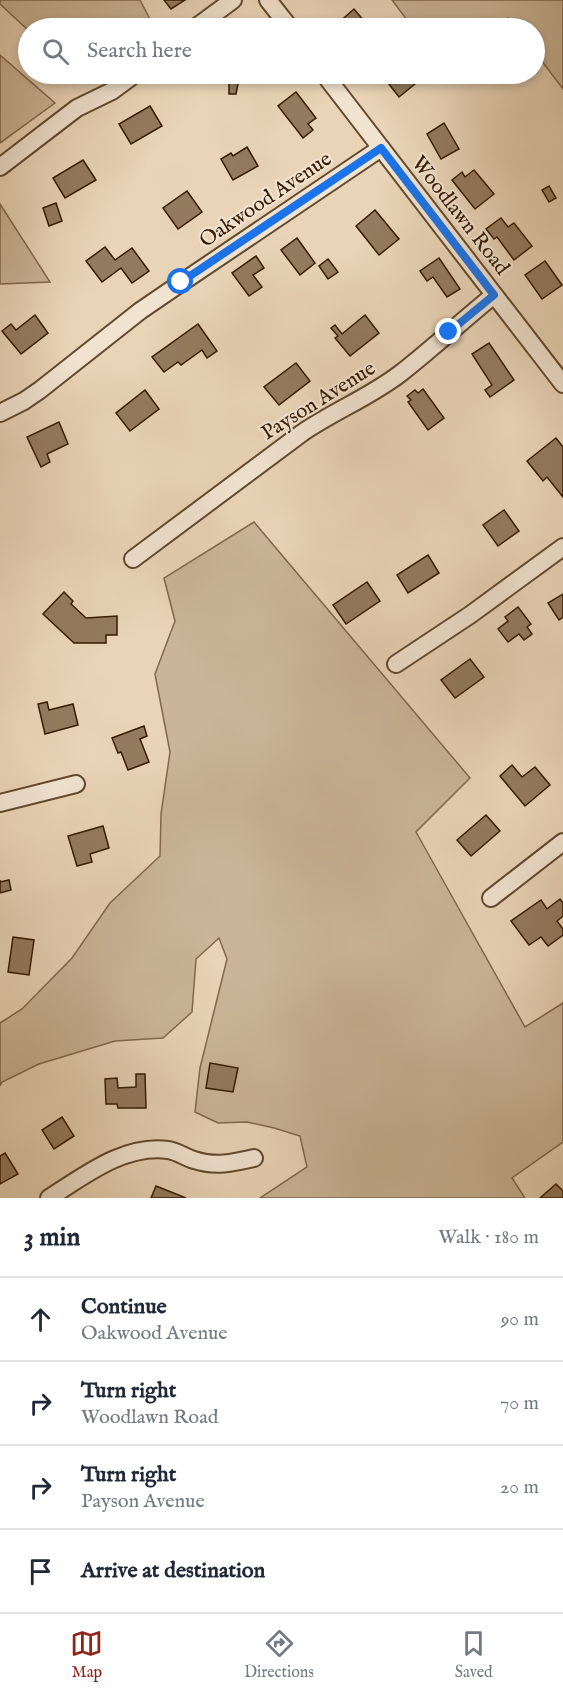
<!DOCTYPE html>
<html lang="en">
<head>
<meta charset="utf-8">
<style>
  body { margin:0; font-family:"IM FELL English",serif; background:#f2f2f3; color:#1f2937 }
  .stop { position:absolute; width:18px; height:18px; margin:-14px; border:4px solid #1a73e8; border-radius:50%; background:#fff }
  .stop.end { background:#1a73e8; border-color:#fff; box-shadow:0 2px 6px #0008 }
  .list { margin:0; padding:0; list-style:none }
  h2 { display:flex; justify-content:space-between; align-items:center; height:78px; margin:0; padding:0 24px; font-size:26px }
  h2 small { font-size:20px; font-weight:400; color:#747a83 }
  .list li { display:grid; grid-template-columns:39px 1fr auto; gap:18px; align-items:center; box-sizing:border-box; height:84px; padding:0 24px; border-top:2px solid #e0e1e3 }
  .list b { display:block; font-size:22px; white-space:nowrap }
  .list p { margin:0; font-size:20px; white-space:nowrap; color:#747a83 }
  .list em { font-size:20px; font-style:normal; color:#747a83 }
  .icon { flex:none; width:33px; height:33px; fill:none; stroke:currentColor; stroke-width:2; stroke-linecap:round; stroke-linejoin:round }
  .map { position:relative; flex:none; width:563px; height:1198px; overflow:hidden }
  .search { position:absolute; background:#fff; box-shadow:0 3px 9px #0003; left:18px; right:18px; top:18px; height:66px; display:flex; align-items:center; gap:15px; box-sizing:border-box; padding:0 21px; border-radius:33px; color:#747a83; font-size:22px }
  .sheet { height:414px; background:#fff }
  nav { display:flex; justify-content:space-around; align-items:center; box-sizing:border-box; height:84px; border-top:2px solid #e0e1e3; background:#fff; font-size:16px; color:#747a83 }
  nav a { display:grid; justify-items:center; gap:3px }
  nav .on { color:#8f2418 }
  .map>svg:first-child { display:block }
  .green { fill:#cab598; stroke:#80684c; stroke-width:1.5 }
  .building { fill:#937b5f; stroke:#351b00; stroke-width:1.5 }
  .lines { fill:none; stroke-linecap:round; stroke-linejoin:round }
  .street-casing { stroke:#62492e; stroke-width:20 }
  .street { stroke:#f1e3d0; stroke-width:16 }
  .route { stroke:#1a73e8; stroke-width:8 }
  .labels { text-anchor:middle; stroke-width:4.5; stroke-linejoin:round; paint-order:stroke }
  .street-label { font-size:21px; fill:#351b00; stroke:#f1e3d0 }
</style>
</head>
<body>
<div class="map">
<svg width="563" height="1198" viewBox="0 0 563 1198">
  <rect width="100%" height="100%" fill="#e9d4b7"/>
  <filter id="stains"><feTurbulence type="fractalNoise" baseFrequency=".00333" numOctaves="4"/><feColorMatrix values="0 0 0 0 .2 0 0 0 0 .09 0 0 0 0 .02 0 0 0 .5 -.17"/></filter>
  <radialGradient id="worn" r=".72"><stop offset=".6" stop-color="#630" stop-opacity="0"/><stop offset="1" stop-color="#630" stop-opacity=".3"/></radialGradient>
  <g class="green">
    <polygon points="0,0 140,0 154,27 28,30 0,4"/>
    <polygon points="392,0 563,0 563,89 535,52 534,28 517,28 508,18 494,28 413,28"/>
    <polygon points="0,55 55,103 0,143"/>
    <polygon points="0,204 50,282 0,284"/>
    <polygon points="254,522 470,778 416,832 525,1027 563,1003 563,1142 512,1178 525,1198 260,1198 307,1167 300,1136 274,1128 247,1122 218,1123 195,1112 200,1068 227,959 219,938 196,959 192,1012 163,1038 115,1041 39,1064 2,1082 0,1086 0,1023 22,1009 72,958 110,903 160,856 161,814 170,752 155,674 175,621 164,578"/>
  </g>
  <g class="building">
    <polygon points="164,0 185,0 171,9"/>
    <polygon points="354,9 370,28 342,28 338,23"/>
    <polygon points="206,74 240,74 236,94 229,94 229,83 206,82"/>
    <polygon points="381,74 407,74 415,84 399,97"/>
    <polygon points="296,92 316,118 308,124 313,130 303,138 278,106"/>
    <polygon points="150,106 162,126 131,144 119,124"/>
    <polygon points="444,123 459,149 441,159 427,134"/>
    <polygon points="247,147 258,166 233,180 221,159 231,153 233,156"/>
    <polygon points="83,160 96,180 65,198 53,178"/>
    <polygon points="474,170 494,194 475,209 452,180 462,172 465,177"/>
    <polygon points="549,186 556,198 549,202 542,190"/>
    <polygon points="187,191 202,212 178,229 163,208"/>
    <polygon points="56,203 62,221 49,226 43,208"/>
    <polygon points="375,210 399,239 379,255 356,226"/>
    <polygon points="501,218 508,227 514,223 532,246 514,260 497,237 494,239 486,229"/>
    <polygon points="297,238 315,263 300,275 281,250"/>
    <polygon points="105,247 115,260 132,248 149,271 132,283 121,268 102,282 86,261"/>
    <polygon points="256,256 264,268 253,275 262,287 249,296 232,273"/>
    <polygon points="439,258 460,289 447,297 433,277 427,281 420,271"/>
    <polygon points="328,259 338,272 328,279 319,266"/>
    <polygon points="545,261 562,285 542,299 525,275"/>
    <polygon points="35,315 48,333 21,354 2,331 11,324 16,330"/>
    <polygon points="365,315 379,333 350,356 335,338 338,336 331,328 335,325 342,334"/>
    <polygon points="198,324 217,351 207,358 202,350 181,365 178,362 164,372 152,357"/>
    <polygon points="489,343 514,380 490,397 485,390 492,385 472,354"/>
    <polygon points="296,363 310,381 279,405 264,387"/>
    <polygon points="423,389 444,418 428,430 408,402 411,400 407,396 415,390 418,393"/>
    <polygon points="145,390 159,409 130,431 116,413"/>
    <polygon points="59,422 68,444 47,454 50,462 41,467 27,437"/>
    <polygon points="556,438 563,447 563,497 547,477 543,481 527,461"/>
    <polygon points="504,510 519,531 498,546 483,525"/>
    <polygon points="428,555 439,573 408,593 397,575"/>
    <polygon points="367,582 380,601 346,624 333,605"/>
    <polygon points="64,592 73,601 71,604 86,618 117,616 117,635 106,635 106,643 74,643 43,614"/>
    <polygon points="563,594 563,617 559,620 548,603"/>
    <polygon points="518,607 531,624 527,627 532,634 524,640 519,634 508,642 498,629 508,621 505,617"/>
    <polygon points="470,659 484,677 455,698 441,680"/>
    <polygon points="47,702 49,710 73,704 78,725 45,734 38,704"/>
    <polygon points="144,726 147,736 140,739 149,762 128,770 121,752 118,753 112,738"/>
    <polygon points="512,765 522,777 535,767 550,785 525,806 500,776"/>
    <polygon points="486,815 500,831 471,856 457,840"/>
    <polygon points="103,826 109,848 90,854 92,862 77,866 68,836"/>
    <polygon points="0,880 0,882 9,880 11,890 0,893"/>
    <polygon points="560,899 563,903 563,916 557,921 563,929 563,935 548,946 541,937 529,945 511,921 541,900 547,909"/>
    <polygon points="13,937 34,940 29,975 8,972"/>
    <polygon points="210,1063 238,1068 233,1092 206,1088"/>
    <polygon points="136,1074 145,1074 146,1108 118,1108 117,1104 106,1104 105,1079 117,1078 118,1088 136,1087"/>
    <polygon points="62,1117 74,1136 54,1149 42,1130"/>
    <polygon points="5,1153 18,1174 0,1184 0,1156"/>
    <polygon points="556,1184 563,1191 563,1198 540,1198"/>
    <polygon points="156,1186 186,1198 151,1198"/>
  </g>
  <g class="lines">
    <defs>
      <g id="street">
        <polyline points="268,0 290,28"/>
        <polyline points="195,28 233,0"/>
        <polyline points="324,74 563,384"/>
        <polyline points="0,167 77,108 112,91 135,74"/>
        <polyline points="0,413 24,401 40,390 140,311 181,283 381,148"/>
        <path d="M133,559L302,433C334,411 370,397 401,373C433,348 463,320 494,295"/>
        <polyline points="396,664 470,615 563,547"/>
        <polyline points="0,803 76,784"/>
        <polyline points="491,898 563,842"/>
        <path d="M49,1198C84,1176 124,1144 168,1150C177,1151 186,1158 194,1160C215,1167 233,1163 254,1158"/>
      </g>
    </defs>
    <use href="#street" class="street-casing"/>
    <use href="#street" class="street"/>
  </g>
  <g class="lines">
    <polyline class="route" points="181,282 381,148 494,295 449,332"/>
  </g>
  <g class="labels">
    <g class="street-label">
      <text transform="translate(265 199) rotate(-34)" y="7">Oakwood Avenue</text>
      <text transform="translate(461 215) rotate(52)" y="7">Woodlawn Road</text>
      <text transform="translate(318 400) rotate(-32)" y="7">Payson Avenue</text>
    </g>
  </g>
  <rect width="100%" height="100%" filter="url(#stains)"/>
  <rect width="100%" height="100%" fill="url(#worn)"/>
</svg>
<div class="stop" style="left:181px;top:282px"></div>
<div class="stop end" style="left:449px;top:332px"></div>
<div class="search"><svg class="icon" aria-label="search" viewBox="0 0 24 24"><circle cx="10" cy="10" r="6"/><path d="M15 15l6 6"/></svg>Search here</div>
</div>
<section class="sheet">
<h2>3 min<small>Walk · 180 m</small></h2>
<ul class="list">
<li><svg class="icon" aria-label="ahead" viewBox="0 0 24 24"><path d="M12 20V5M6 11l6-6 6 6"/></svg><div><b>Continue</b><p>Oakwood Avenue</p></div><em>90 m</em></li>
<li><svg class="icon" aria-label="right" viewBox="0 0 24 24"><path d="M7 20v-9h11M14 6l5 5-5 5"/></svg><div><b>Turn right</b><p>Woodlawn Road</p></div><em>70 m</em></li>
<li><svg class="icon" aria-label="right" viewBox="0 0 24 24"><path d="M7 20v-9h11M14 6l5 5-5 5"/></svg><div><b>Turn right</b><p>Payson Avenue</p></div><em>20 m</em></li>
<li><svg class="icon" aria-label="arrive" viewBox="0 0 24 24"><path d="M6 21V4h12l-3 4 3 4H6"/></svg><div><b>Arrive at destination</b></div></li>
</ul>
</section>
<nav>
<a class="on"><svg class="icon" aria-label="map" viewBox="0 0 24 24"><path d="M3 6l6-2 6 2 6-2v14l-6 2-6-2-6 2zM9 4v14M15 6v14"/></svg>Map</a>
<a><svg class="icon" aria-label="directions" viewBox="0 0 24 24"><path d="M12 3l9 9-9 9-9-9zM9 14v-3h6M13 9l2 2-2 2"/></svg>Directions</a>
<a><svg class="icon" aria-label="saved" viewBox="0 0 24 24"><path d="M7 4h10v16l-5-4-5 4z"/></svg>Saved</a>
</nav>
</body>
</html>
